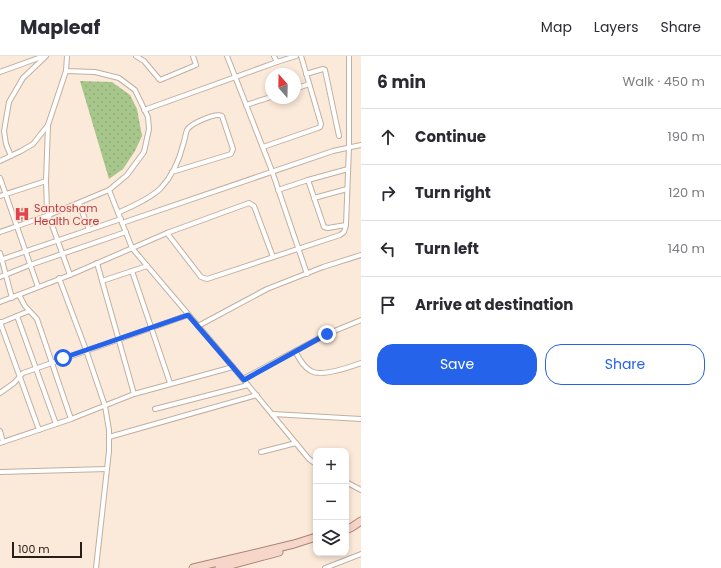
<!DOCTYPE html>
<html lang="en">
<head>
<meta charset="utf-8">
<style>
  body { margin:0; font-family:Poppins,sans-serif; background:#f7f7f7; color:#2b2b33 }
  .controls { position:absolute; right:12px; bottom:12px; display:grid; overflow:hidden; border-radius:8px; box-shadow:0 2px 6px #0003 }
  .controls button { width:36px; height:36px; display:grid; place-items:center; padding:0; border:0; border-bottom:1px solid #e1e1e2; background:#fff; color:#2b2b33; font:20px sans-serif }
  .compass { position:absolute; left:265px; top:12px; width:36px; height:36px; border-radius:50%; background:#fff; box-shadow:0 2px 6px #0003; rotate:340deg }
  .scale { position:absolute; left:12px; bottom:10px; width:70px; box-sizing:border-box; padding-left:4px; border:2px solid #27201a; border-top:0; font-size:11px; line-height:14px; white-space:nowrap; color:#27201a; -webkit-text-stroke:3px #fbe9d9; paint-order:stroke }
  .stop { position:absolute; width:12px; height:12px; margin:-9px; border:3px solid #2563eb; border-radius:50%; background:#fff }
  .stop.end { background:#2563eb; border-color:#fff; box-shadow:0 1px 4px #0008 }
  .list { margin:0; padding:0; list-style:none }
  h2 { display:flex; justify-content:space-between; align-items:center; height:52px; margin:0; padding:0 16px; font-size:17px }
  h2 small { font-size:13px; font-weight:400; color:#7c7c81 }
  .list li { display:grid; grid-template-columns:26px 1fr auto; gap:12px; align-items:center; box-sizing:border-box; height:56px; padding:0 16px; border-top:1px solid #e1e1e2 }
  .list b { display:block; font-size:15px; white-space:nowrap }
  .list em { font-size:13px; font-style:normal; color:#7c7c81 }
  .actions { display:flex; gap:8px; padding:12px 16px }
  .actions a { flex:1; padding:9px 0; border:1px solid #2563eb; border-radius:16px; text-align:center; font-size:14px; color:#2563eb }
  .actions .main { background:#2563eb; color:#fff }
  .icon { flex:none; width:22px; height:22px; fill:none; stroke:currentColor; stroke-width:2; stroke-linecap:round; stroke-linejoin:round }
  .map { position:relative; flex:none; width:361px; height:512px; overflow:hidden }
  header { display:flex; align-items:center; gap:24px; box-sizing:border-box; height:56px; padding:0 20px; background:#fff; border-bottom:1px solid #e1e1e2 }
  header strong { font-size:19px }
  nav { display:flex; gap:22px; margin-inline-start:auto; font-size:14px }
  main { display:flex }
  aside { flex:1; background:#fff }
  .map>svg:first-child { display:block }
  .green { fill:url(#green-dots) }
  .building { fill:url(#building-cross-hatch); filter:url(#shadow) }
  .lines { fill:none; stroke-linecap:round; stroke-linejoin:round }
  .street-casing { stroke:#c1afa0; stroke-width:6 }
  .primary-casing { stroke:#aa8573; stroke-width:9 }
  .street { stroke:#fff; stroke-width:4 }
  .primary { stroke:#f6d6c8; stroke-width:7 }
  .route { stroke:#2563eb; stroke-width:5 }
  .labels { text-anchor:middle; stroke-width:3; stroke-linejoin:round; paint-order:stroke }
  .health-label { font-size:11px; fill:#be3a42; stroke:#fbe9d9; text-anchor:start }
</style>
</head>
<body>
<header>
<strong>Mapleaf</strong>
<nav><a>Map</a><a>Layers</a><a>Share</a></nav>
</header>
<main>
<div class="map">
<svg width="361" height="512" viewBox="0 0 361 512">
  <defs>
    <pattern id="green-dots" width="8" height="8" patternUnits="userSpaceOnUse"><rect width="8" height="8" fill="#a7c68c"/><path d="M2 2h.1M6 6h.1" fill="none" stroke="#90aa78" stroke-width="1.8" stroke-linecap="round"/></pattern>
    <pattern id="building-cross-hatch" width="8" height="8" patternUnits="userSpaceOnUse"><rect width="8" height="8" fill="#da9e64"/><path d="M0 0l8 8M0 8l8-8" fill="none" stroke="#b18052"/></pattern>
    <filter id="shadow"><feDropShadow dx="-2" dy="2" stdDeviation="0" flood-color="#0004"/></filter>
  </defs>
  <rect width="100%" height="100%" fill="#fbe9d9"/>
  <polygon class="green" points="80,25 112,26 130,39 137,53 142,80 135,95 123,113 109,123"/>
  <polygon class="building" points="24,151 28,162 20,164 16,154"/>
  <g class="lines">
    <defs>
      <g id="street">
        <polyline points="67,0 66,15 95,16 119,22 135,34 148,61 149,73 144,96 127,119 109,134 132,192 233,311 309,403 316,408"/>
        <polyline points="136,0 144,5 160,24 196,9 193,0"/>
        <polyline points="227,0 272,115 307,218"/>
        <polyline points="277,6 296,0"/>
        <polyline points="66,15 48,69 46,125 47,155 70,219"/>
        <polyline points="0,16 44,0"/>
        <polyline points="306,18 323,13 325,14 339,80"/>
        <polyline points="295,33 309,28"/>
        <polyline points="246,49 271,41"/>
        <polyline points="144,54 277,6 274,0"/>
        <polyline points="263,91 318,72 320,71 321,68 301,0"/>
        <polyline points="11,100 6,88 4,75 9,46 23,22 46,0"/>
        <polyline points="0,105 21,95 33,88 48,69"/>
        <polyline points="0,122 38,231"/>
        <polyline points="308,124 324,171 328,172 346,169"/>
        <polyline points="278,134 308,124 348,113"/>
        <polyline points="0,140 46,125"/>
        <polyline points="314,142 347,133"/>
        <polyline points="79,147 89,174"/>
        <path d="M118,157C132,150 150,143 161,132C172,120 179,105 183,89C185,84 185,79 187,74C190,68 216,56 222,60L233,93L231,98L172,116"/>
        <polyline points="122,167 333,95 361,89"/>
        <polyline points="0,176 49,159 109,134"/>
        <polyline points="167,177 201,221 207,223 340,179 344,176 346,169 349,91 349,0"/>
        <polyline points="0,197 12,242"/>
        <polyline points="0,204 121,163"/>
        <polyline points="97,207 134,338"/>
        <polyline points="132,215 170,327"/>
        <polyline points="0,221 30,209 126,176"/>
        <polyline points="59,222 86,294 105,350 109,374 109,395 96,512"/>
        <polyline points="102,225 147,210"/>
        <polyline points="19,239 25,250 37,263 71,363"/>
        <polyline points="0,246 70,219 167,177 249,147 254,150 273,201"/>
        <polyline points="17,260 56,368"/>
        <polyline points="0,266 39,374"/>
        <polyline points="0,267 29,255"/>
        <polyline points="198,270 267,233 323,211 361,199"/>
        <path d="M295,295C299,302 303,311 311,315C321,321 350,311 361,307"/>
        <polyline points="243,323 327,278 361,264"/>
        <polyline points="0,337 14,327 23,317 29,315 188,259"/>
        <polyline points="155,353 248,329"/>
        <polyline points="273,358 361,363"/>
        <polyline points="0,375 3,386"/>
        <polyline points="109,381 257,339"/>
        <polyline points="0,387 71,363 134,338 233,311"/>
        <polyline points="261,396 296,387"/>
        <polyline points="0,416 107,413"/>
        <polyline points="346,426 361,434"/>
        <polyline points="325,512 361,498"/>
      </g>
      <g id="primary">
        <polyline points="346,474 352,471 361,465"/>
        <polyline points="193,512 294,488 316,481"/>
        <polyline points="219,512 279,496"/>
      </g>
    </defs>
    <use href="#street" class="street-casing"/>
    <use href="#primary" class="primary-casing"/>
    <use href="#street" class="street"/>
    <use href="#primary" class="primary"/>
  </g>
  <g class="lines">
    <polyline class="route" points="63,302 188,259 244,324 327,278"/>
  </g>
  <defs>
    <symbol id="hospital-bare" viewBox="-9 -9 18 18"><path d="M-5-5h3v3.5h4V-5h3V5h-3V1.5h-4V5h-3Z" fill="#e0444e" stroke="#fbe9d9" stroke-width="2.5" paint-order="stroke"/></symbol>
  </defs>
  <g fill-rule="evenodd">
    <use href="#hospital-bare" x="11" y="147" width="22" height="22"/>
  </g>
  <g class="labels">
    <g class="health-label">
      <text x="34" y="156">Santosham<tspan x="34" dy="13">Health Care</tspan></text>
    </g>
  </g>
</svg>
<div class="controls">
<button>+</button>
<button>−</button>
<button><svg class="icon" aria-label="layers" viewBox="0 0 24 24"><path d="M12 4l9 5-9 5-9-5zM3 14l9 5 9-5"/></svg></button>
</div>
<svg class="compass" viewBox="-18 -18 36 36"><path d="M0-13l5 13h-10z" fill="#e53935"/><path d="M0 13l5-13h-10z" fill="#7c7c81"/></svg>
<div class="scale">100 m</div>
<div class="stop" style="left:63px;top:302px"></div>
<div class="stop end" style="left:327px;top:278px"></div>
</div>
<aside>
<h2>6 min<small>Walk · 450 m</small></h2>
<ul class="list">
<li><svg class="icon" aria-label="ahead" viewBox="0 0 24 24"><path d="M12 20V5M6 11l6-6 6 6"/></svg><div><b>Continue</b></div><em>190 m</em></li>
<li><svg class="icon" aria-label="right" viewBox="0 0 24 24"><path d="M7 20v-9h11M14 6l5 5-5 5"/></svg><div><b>Turn right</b></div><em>120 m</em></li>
<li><svg class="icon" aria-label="left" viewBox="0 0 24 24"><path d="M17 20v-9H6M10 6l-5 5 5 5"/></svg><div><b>Turn left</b></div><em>140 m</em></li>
<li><svg class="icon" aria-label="arrive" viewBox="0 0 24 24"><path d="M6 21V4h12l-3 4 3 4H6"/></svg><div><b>Arrive at destination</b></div></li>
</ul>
<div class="actions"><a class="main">Save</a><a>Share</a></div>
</aside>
</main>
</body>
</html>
